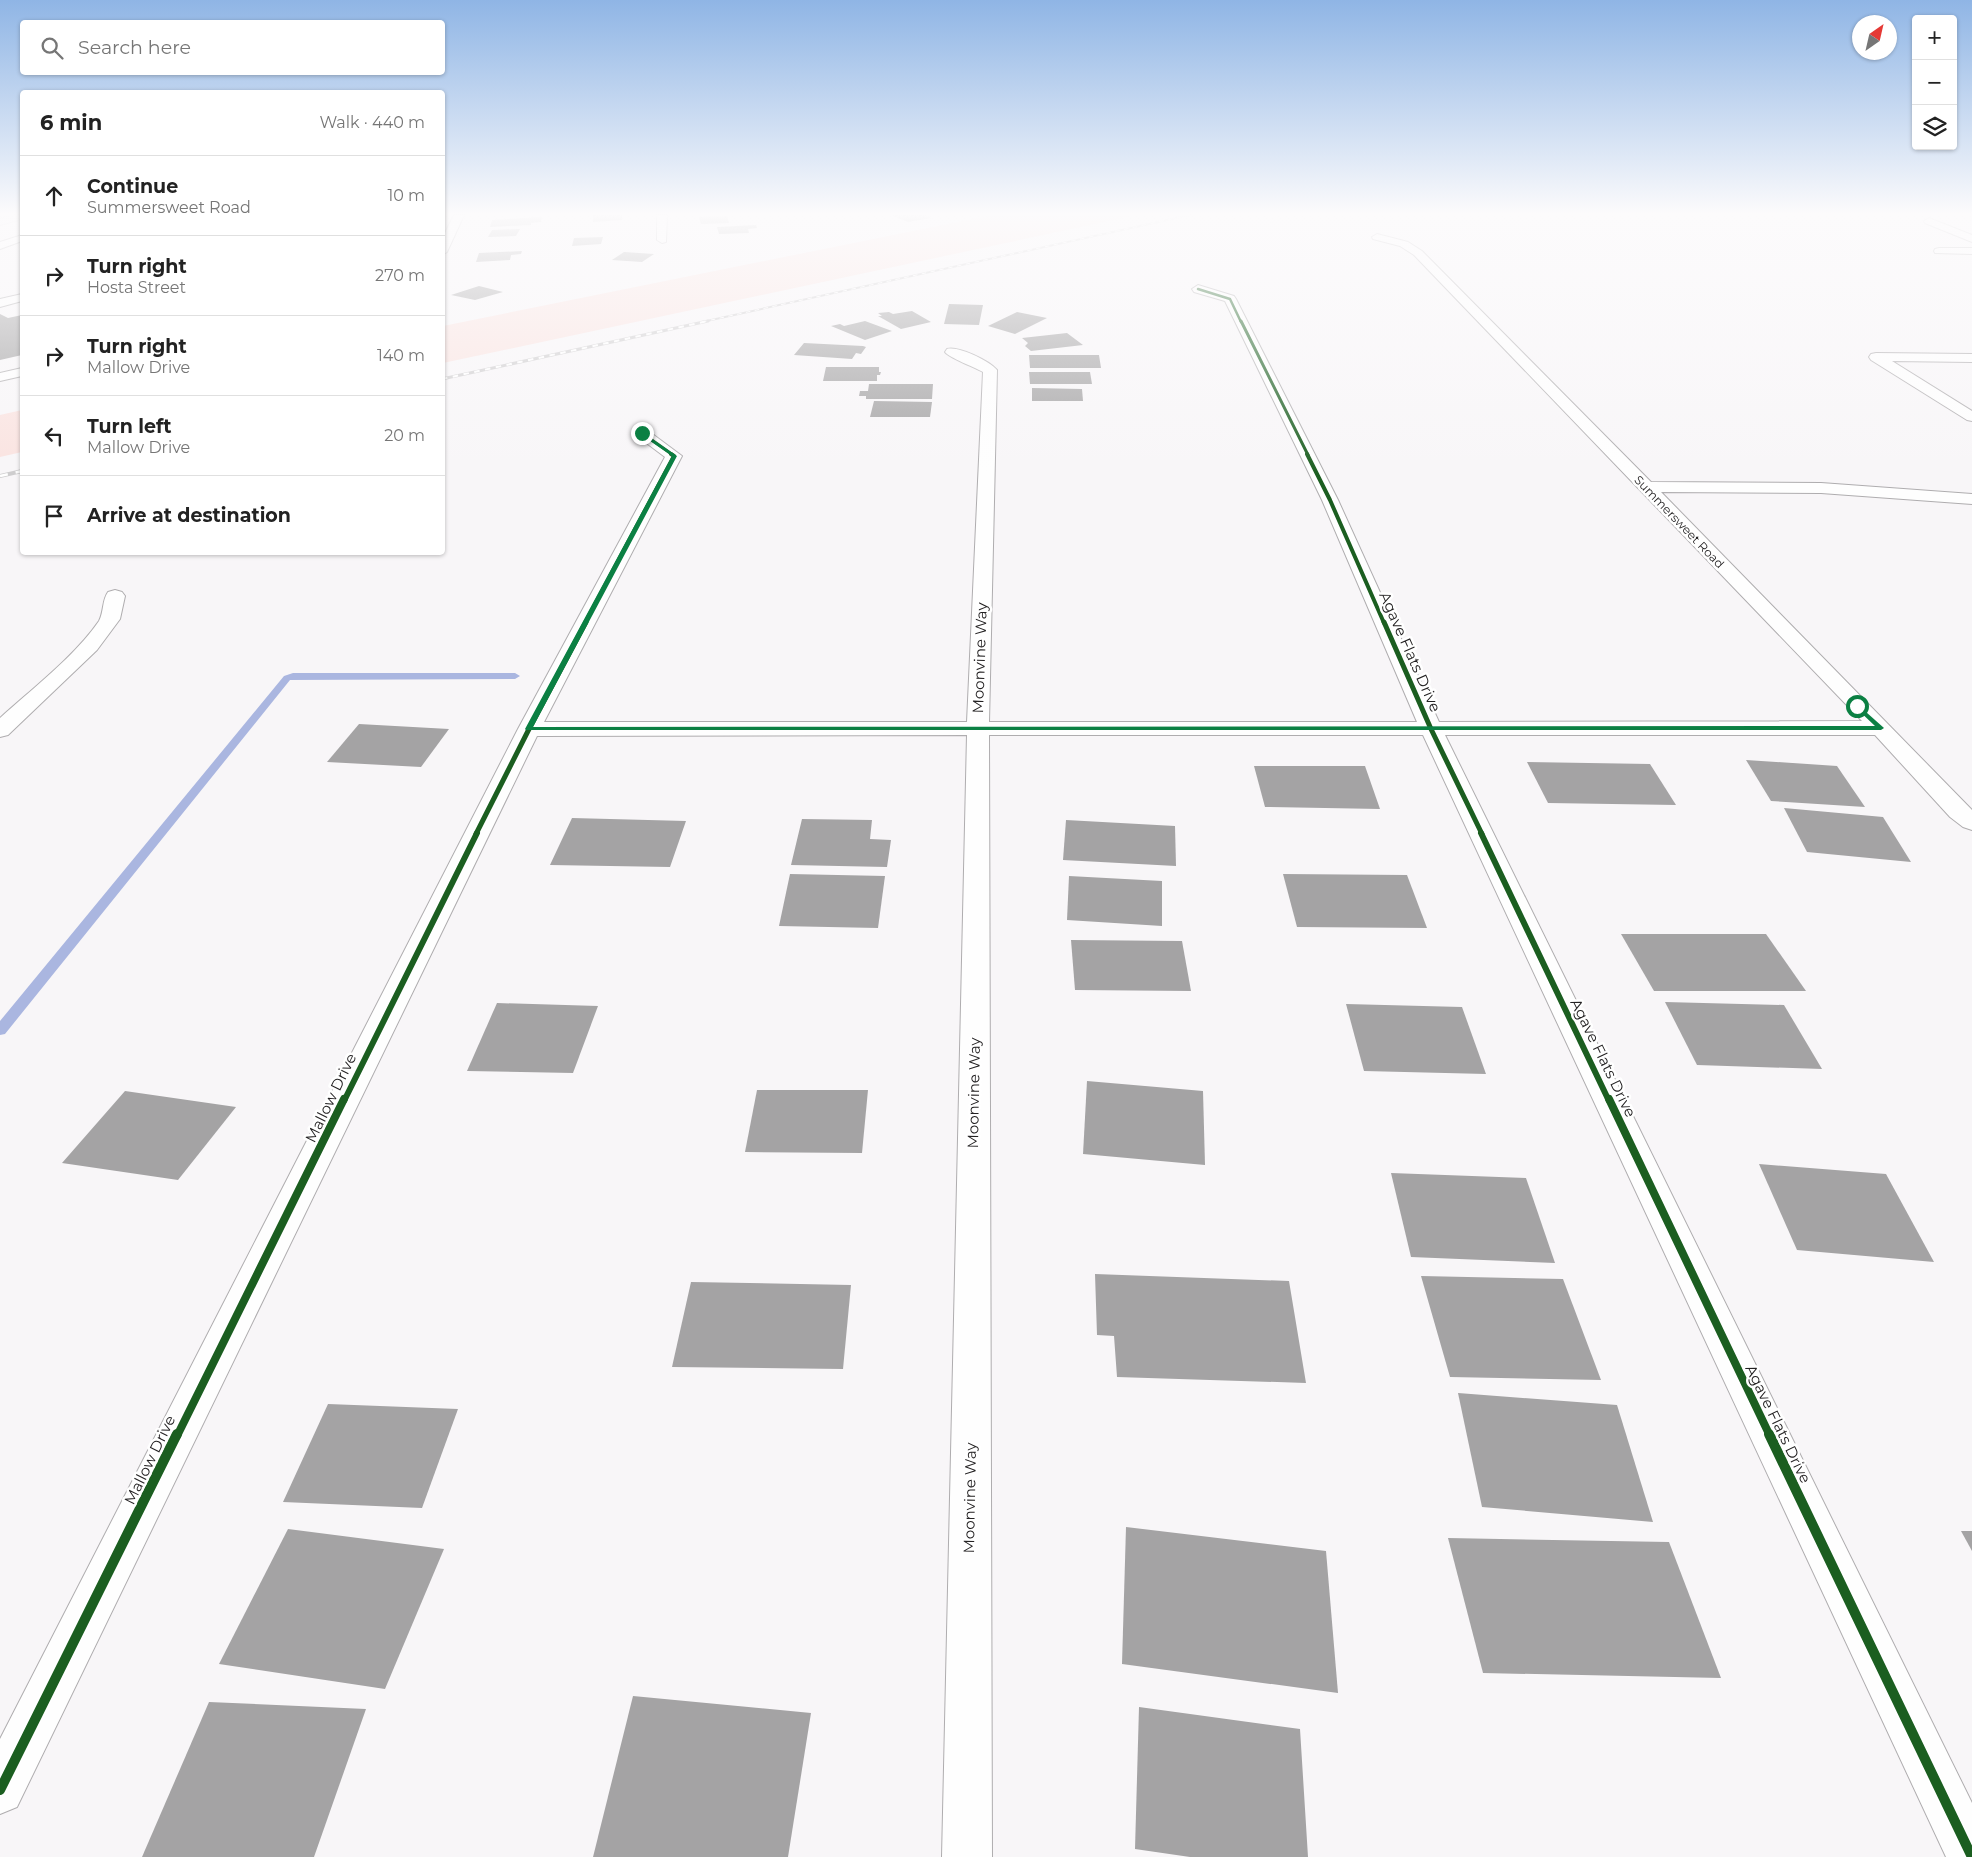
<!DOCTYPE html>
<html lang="en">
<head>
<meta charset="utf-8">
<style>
  body { margin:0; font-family:Montserrat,sans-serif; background:#f2f2f2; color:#222 }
  .controls { position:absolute; right:15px; top:15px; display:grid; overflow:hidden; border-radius:5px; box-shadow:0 1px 4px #0004 }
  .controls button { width:45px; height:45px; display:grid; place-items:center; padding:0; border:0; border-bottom:1px solid #e0e0e0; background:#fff; color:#222; font:25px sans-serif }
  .compass { position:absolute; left:1852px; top:15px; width:45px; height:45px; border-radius:50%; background:#fff; box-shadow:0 1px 4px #0004; rotate:34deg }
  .stop { position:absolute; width:15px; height:15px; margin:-11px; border:4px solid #0b8043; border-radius:50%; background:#fff }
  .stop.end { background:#0b8043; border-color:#fff; box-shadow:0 1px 5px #0008 }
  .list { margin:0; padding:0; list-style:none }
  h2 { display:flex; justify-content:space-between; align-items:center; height:65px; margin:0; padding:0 20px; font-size:21px }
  h2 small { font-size:16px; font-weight:400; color:#767676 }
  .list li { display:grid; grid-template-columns:32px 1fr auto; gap:15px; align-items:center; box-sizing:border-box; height:80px; padding:0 20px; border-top:1px solid #e0e0e0 }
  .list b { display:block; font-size:19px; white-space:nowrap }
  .list p { margin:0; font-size:16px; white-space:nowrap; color:#767676 }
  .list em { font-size:16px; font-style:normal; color:#767676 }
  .icon { flex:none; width:28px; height:28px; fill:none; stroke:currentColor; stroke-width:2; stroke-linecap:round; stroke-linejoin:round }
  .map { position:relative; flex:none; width:1972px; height:1857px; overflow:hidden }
  .search { position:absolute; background:#fff; box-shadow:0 1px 4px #0004; left:20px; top:20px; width:425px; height:55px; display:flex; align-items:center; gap:12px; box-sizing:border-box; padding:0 18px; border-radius:5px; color:#767676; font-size:19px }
  .panel { position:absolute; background:#fff; box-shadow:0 1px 4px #0004; left:20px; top:90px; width:425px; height:465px; border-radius:5px }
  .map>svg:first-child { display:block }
  .green { fill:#fae3e0 }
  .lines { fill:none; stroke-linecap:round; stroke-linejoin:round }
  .stream { fill:#aab6e0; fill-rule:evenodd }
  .building { fill:#a4a3a4 }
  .minor-casing { stroke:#afadaf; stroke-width:2 }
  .major-casing { stroke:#d5d4d5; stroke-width:2 }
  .minor { fill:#fefefe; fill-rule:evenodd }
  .major { fill:#f0eef3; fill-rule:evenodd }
  .rail-far2-casing { stroke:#cecdce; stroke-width:2 }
  .rail-far1-casing { stroke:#cecdce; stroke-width:3 }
  .rail-casing { stroke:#cecdce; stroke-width:4 }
  .rail-far2 { stroke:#fff; stroke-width:1; stroke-dasharray:4.5; stroke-linecap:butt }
  .rail-far1 { stroke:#fff; stroke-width:2; stroke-dasharray:5.5; stroke-linecap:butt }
  .rail { stroke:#fff; stroke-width:2.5; stroke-dasharray:8; stroke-linecap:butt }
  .cycleway-far6-casing { stroke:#fff; stroke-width:4 }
  .cycleway-far5-casing { stroke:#fff; stroke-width:5 }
  .cycleway-far4-casing { stroke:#fff; stroke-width:5.5 }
  .cycleway-far3-casing { stroke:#fff; stroke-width:8 }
  .cycleway-far2-casing { stroke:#fff; stroke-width:9 }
  .cycleway-far1-casing { stroke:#fff; stroke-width:11 }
  .cycleway-casing { stroke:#fff; stroke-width:13 }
  .cycleway-far6 { stroke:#1b5e20; stroke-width:2.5 }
  .cycleway-far5 { stroke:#1b5e20; stroke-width:3 }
  .cycleway-far4 { stroke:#1b5e20; stroke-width:4 }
  .cycleway-far3 { stroke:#1b5e20; stroke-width:5 }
  .cycleway-far2 { stroke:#1b5e20; stroke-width:6 }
  .cycleway-far1 { stroke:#1b5e20; stroke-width:8 }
  .cycleway { stroke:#1b5e20; stroke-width:10 }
  .route { fill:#0b8043 }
  .labels { text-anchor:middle; stroke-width:5; stroke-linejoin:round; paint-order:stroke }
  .far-street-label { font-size:12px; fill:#232122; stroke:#fff }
  .street-label { font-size:15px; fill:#232122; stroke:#fff }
</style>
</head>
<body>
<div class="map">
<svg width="1972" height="1857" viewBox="0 0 1972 1857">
  <rect width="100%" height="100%" fill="#f8f6f8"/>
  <g class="green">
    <polygon points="992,215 1137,215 443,363 443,326"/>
    <polygon points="22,410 22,452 0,457 0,415"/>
  </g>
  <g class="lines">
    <polygon class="stream" points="293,673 515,673 520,676 515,679 290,680 5,1034 0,1035 0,1021 284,676"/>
  </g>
  <g class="building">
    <polygon points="593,215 622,215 622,220 593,222"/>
    <polygon points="890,215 925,215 931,218 908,222"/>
    <polygon points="727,216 729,223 701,224 699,217"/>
    <polygon points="542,217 541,222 531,223 531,225 490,227 492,220"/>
    <polygon points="756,225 757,228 748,229 749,233 719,234 717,227"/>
    <polygon points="520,229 516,236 488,237 492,230"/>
    <polygon points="603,237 601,244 572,246 574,238"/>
    <polygon points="522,251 521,254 511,255 510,260 476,262 479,253"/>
    <polygon points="624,252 654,254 642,262 612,260"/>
    <polygon points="479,286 503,292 475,300 451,295"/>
    <polygon points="949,304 983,305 979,325 944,324"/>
    <polygon points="912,311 931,322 901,329 878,316 882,316 878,313 889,312 893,314"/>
    <polygon points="1017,312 1047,318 1015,334 988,326"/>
    <polygon points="0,314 8,318 22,315 22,355 0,360"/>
    <polygon points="865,321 892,331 865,340 831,326 840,324 844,326"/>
    <polygon points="1067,333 1083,345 1031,351 1025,346 1028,343 1022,338"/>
    <polygon points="804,343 863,346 866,347 861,354 856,353 852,359 794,355"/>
    <polygon points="1029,355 1099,355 1101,368 1030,368"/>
    <polygon points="826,367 879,367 879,372 881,372 880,375 877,375 877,381 823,381"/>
    <polygon points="1029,372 1090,372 1092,384 1030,384"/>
    <polygon points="869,384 933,384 932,399 866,399 866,396 859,396 860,391 868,391"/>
    <polygon points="1032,388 1082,389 1083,401 1032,401"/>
    <polygon points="874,401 932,402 930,417 870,417"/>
    <polygon points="359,724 449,729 421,767 327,762"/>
    <polygon points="1746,760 1837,766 1865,807 1771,801"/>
    <polygon points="1527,762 1650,764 1676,805 1548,803"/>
    <polygon points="1254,766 1365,766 1380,809 1265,807"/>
    <polygon points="1784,808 1883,817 1911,862 1807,852"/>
    <polygon points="572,818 686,821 670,867 550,865"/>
    <polygon points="802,819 872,820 870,839 891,840 887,867 791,865"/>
    <polygon points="1066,820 1175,826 1176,866 1063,860"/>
    <polygon points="790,874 885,876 878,928 779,926"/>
    <polygon points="1283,874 1407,875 1427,928 1297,927"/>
    <polygon points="1069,876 1162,881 1162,926 1067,920"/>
    <polygon points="1621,934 1766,934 1806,991 1654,991"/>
    <polygon points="1071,940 1182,941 1191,991 1075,990"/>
    <polygon points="1665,1002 1784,1005 1822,1069 1697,1065"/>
    <polygon points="497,1003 598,1006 573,1073 467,1071"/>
    <polygon points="1346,1004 1462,1007 1486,1074 1364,1071"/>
    <polygon points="1087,1081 1203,1091 1205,1165 1083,1154"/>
    <polygon points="757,1090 868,1090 862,1153 745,1152"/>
    <polygon points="125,1091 236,1107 178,1180 62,1163"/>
    <polygon points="1759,1164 1886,1174 1934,1262 1797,1250"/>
    <polygon points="1391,1173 1526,1178 1555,1263 1411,1257"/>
    <polygon points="1095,1274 1289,1281 1306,1383 1117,1377 1114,1336 1097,1335"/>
    <polygon points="1421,1276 1563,1279 1601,1380 1450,1377"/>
    <polygon points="691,1282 851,1285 843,1369 672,1367"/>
    <polygon points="1458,1393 1617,1405 1653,1522 1482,1507"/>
    <polygon points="328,1404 458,1409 422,1508 283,1502"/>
    <polygon points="1126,1527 1326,1551 1338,1693 1122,1664"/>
    <polygon points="288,1529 444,1549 385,1689 219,1664"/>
    <polygon points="1961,1531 1972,1531 1972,1551"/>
    <polygon points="1448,1538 1669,1542 1721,1678 1483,1673"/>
    <polygon points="633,1696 811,1713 788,1857 593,1857"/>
    <polygon points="209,1702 366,1709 314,1857 142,1857"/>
    <polygon points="1139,1707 1300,1729 1308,1857 1190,1857 1135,1849"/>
  </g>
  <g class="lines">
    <defs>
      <g id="minor">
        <polygon points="454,215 464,215 447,252 442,255 442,239"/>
        <polygon points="657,215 667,215 666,242 662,243 657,240"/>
        <polygon points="1929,218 1972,235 1972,242 1925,223 1924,221"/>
        <path d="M1377,234L1408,242L1422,251L1651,482L1821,483L1972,494V504L1821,493L1661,492L1972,810V830L1963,827L1950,817L1875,735H1445L1972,1803V1857H1946L1423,735H989L992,1857H942L967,735L537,736L17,1807L0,1814V1739L518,729L665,457L637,436L634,433L637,430H647L682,456L544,722H967L983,372C974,367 950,358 945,352L947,349C959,346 989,361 997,370L989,722H1417L1322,500L1225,301L1194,292L1192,289L1198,285L1234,296L1236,299L1338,500L1439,722L1862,721L1414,255L1400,246L1373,239L1372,237Z"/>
        <polygon points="22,235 22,241 0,249 0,242"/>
        <polygon points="1939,248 1972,248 1972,254 1935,253 1934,251 1935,249"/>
        <polygon points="22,294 22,301 0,307 0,299"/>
        <polygon points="1876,353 1972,354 1972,362 1892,361 1972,411 1972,421 1967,420 1871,360 1869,357 1871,354"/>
        <polygon points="22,368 22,376 0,381 0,373"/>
        <path d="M115,590L122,592L125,596L120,619L97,650L8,735L0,737V718C32,689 75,656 99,621C104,612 102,600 108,592Z"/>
      </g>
      <polygon id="major" points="13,215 22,215 22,219 0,225 0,219"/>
    </defs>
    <use href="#minor" class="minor-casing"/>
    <use href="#major" class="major-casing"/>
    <use href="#minor" class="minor"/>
    <use href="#major" class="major"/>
    <defs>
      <polyline id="rail-far2" points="702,322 1190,215"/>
      <polyline id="rail-far1" points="442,379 708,321"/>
      <polyline id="rail" points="0,476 22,471"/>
    </defs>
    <use href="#rail-far2" class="rail-far2-casing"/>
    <use href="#rail-far1" class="rail-far1-casing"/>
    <use href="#rail" class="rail-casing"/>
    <use href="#rail-far2" class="rail-far2"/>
    <use href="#rail-far1" class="rail-far1"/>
    <use href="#rail" class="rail"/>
    <defs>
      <polyline id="cycleway-far6" points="1198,289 1230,299 1241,322"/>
      <g id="cycleway-far5">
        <polyline points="1241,321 1308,455"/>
        <polyline points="642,433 673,455"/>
      </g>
      <g id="cycleway-far4">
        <polyline points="1307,454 1330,500 1384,623"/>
        <polyline points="585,623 674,456 671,454"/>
      </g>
      <g id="cycleway-far3">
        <polyline points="1384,622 1431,729 1482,834"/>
        <polyline points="476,834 529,729 586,622"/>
      </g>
      <g id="cycleway-far2">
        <polyline points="1481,833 1609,1101"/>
        <polyline points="344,1101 477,833"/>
      </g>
      <g id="cycleway-far1">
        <polyline points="1609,1099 1770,1436"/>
        <polyline points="177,1436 344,1099"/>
      </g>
      <g id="cycleway">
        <polyline points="1769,1434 1972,1857"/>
        <polyline points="0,1790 177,1434"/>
      </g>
    </defs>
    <use href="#cycleway-far6" class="cycleway-far6-casing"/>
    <use href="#cycleway-far5" class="cycleway-far5-casing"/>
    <use href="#cycleway-far4" class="cycleway-far4-casing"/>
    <use href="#cycleway-far3" class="cycleway-far3-casing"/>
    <use href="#cycleway-far2" class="cycleway-far2-casing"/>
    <use href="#cycleway-far1" class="cycleway-far1-casing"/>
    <use href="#cycleway" class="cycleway-casing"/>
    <use href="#cycleway-far6" class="cycleway-far6"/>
    <use href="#cycleway-far5" class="cycleway-far5"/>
    <use href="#cycleway-far4" class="cycleway-far4"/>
    <use href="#cycleway-far3" class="cycleway-far3"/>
    <use href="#cycleway-far2" class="cycleway-far2"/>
    <use href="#cycleway-far1" class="cycleway-far1"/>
    <use href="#cycleway" class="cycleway"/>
  </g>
  <linearGradient id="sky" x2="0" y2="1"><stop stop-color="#8fb5e5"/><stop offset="0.45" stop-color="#fcfbfc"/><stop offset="1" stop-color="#fcfbfc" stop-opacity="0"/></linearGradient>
  <rect width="1972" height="475" fill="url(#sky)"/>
  <polygon class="route" points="642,432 677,456 533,727 1875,726 1855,707 1854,706 1857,704 1884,728 1881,730 526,730 525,729 672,456 640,434"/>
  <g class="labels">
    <g class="far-street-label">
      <text transform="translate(1679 522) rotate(46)" y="4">Summersweet Road</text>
    </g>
    <g class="street-label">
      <text transform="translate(1410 652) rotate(66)" y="5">Agave Flats Drive</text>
      <text transform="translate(980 658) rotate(-88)" y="5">Moonvine Way</text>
      <text transform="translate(1603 1058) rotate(64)" y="5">Agave Flats Drive</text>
      <text transform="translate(974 1093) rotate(-89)" y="5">Moonvine Way</text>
      <text transform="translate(331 1098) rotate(-64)" y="5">Mallow Drive</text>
      <text transform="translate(1778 1424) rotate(64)" y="5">Agave Flats Drive</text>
      <text transform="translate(150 1460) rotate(-64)" y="5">Mallow Drive</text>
      <text transform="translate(970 1498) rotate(-89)" y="5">Moonvine Way</text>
    </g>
  </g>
</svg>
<div class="controls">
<button>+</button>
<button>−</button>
<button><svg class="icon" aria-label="layers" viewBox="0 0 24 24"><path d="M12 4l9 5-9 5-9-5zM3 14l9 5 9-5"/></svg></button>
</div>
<svg class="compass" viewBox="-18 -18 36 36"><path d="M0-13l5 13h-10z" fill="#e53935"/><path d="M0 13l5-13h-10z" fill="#767676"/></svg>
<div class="stop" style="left:1857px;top:706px"></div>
<div class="stop end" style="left:642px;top:433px"></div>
<div class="search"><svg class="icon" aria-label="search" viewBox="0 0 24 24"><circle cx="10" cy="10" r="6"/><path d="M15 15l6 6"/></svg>Search here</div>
<section class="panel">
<h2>6 min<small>Walk · 440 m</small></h2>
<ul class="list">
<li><svg class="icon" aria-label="ahead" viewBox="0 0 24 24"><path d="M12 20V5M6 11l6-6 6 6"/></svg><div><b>Continue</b><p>Summersweet Road</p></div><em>10 m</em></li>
<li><svg class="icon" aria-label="right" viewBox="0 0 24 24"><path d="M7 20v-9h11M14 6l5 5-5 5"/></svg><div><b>Turn right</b><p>Hosta Street</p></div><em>270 m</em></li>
<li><svg class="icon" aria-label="right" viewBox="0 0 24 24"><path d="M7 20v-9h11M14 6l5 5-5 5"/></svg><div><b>Turn right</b><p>Mallow Drive</p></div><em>140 m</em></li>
<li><svg class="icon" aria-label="left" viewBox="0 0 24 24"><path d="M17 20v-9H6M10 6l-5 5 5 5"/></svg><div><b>Turn left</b><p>Mallow Drive</p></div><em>20 m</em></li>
<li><svg class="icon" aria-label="arrive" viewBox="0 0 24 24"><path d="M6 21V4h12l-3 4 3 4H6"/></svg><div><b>Arrive at destination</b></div></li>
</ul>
</section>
</div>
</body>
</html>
